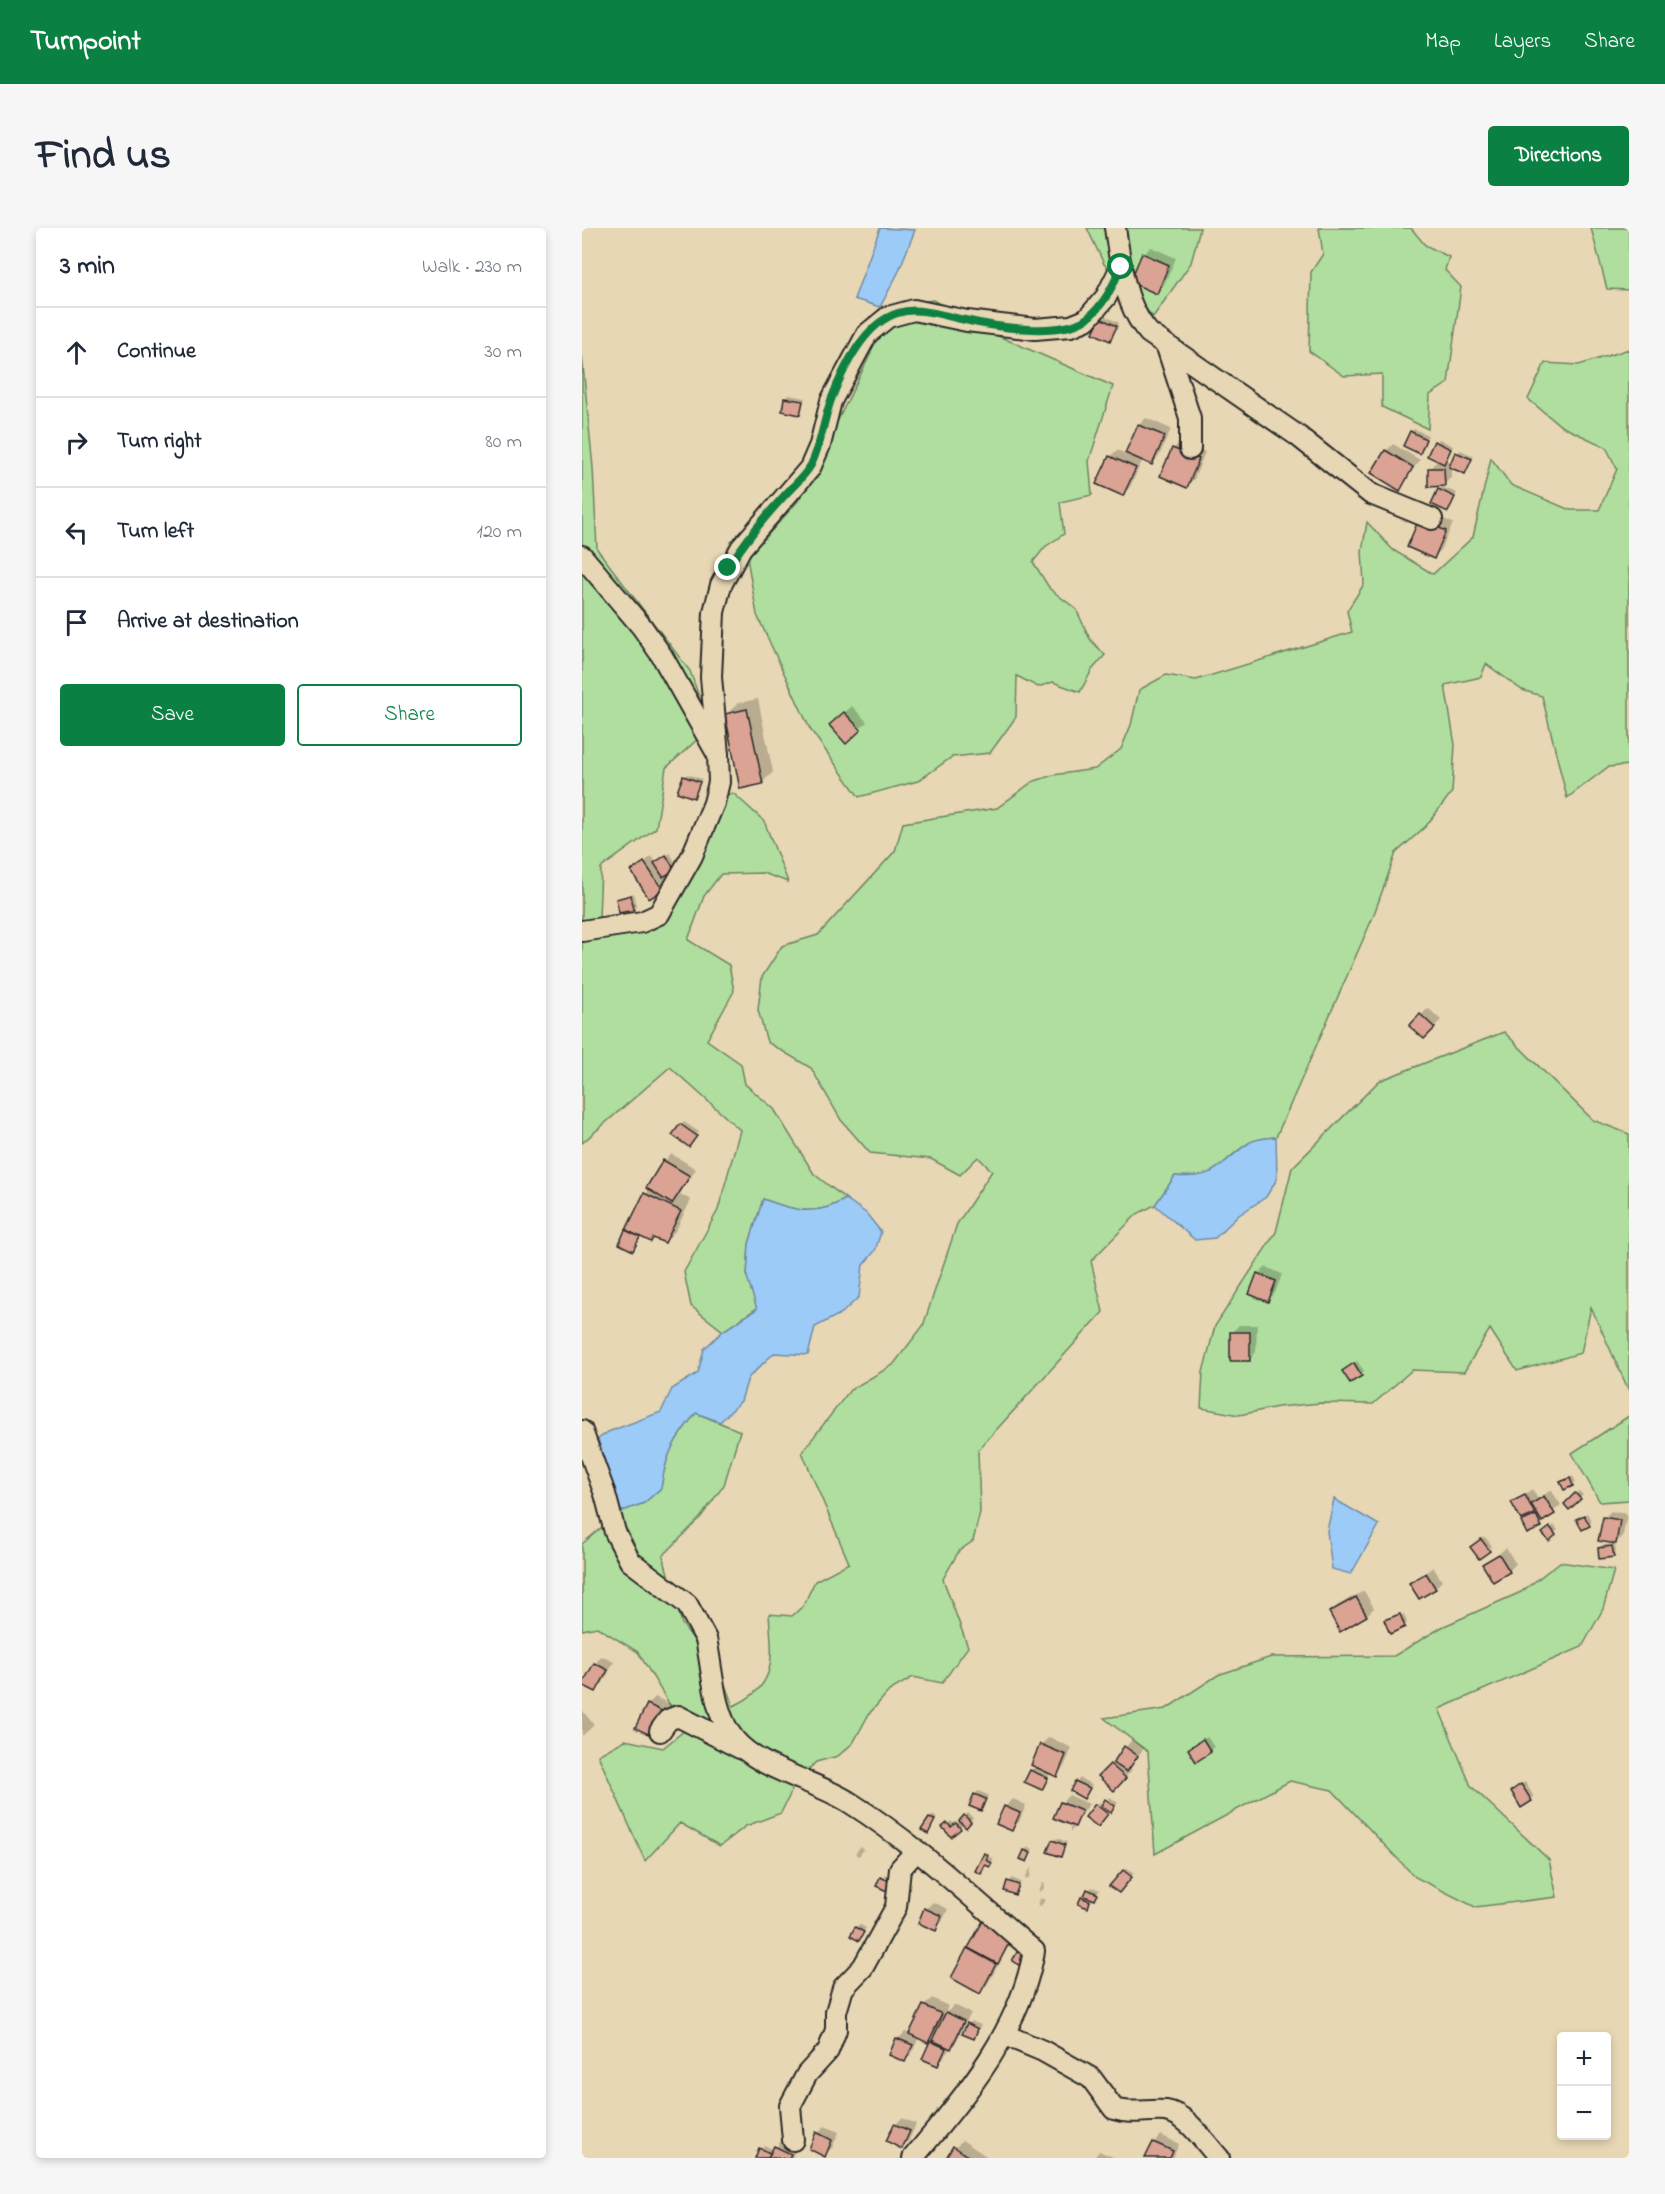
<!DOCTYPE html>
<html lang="en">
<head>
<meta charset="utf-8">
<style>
  body { margin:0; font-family:"Indie Flower",sans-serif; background:#f6f6f7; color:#1f2937 }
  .controls { position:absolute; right:18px; bottom:18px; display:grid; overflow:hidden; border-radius:6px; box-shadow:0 3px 9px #0003 }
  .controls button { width:54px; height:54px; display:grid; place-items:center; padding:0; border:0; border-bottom:2px solid #e0e1e3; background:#fff; color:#1f2937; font:30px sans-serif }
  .stop { position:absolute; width:18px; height:18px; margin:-14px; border:4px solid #0b8043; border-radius:50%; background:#fff }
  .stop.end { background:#0b8043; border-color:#fff; box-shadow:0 2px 6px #0008 }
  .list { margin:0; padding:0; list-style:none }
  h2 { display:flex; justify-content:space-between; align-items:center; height:78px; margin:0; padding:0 24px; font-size:26px }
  h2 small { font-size:20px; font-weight:400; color:#747a83 }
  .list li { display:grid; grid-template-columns:39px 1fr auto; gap:18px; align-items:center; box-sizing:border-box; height:90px; padding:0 24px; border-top:2px solid #e0e1e3 }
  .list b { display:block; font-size:22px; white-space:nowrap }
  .list em { font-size:20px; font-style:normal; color:#747a83 }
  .actions { display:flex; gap:12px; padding:18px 24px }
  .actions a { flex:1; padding:14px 0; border:2px solid #0b8043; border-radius:6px; text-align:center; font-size:21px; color:#0b8043 }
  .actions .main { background:#0b8043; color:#fff }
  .icon { flex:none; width:33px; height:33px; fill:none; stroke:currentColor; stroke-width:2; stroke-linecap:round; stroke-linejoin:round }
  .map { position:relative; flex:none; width:1047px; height:1930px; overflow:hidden; border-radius:6px }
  header { display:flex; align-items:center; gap:36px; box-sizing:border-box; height:84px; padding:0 30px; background:#0b8043; color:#fff }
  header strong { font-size:28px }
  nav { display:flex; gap:33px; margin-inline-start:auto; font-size:21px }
  .intro { display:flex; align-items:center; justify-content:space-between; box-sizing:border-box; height:144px; padding:0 36px }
  h1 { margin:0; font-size:42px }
  .button { padding:15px 27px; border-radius:6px; background:#0b8043; color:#fff; font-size:21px; font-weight:700 }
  main { display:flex; gap:36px; padding:0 36px }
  aside { flex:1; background:#fff; border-radius:6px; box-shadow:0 3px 9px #0003 }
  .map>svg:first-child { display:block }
  .green { fill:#afde9e; stroke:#6d8464; stroke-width:1.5 }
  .water { fill:#9dcbf7; stroke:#6f8ba5; stroke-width:1.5 }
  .shadow { fill:#0003; fill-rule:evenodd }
  .building { fill:#dba394; stroke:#2b2b2b; stroke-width:1.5 }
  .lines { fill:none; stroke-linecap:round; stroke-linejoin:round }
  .minor-casing { stroke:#2b2b2b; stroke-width:24 }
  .minor { stroke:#e8d7b4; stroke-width:20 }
  .route { stroke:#0b8043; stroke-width:8 }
</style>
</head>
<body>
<header>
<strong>Turnpoint</strong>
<nav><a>Map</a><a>Layers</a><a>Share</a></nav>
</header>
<div class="intro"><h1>Find us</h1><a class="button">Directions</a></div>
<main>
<aside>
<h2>3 min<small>Walk · 230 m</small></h2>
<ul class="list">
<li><svg class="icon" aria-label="ahead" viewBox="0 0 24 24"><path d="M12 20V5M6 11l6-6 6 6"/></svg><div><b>Continue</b></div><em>30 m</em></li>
<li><svg class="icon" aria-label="right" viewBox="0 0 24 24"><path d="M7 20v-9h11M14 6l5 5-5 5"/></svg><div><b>Turn right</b></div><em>80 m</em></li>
<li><svg class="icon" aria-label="left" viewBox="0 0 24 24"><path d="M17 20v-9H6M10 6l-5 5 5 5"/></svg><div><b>Turn left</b></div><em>120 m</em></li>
<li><svg class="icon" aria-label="arrive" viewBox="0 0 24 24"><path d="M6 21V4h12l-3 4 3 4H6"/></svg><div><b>Arrive at destination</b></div></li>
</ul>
<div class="actions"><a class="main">Save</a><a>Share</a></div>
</aside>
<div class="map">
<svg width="1047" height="1930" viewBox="0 0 1047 1930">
  <rect width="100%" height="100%" fill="#e8d7b4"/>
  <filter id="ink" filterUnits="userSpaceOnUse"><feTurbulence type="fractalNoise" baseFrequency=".0167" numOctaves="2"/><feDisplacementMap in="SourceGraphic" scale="12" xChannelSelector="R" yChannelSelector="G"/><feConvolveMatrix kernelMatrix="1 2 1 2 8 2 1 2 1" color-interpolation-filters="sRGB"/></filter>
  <g filter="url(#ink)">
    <g class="green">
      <polygon points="505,0 618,0 609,35 571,89 522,36"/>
      <polygon points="737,0 829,0 843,17 867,29 863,42 879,59 866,155 848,167 846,201 800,179 800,146 762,148 727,123 729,44 741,26"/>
      <polygon points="1009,0 1047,0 1047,62 1025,61"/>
      <polygon points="351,72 398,100 531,158 507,233 510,267 478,274 482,306 463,319 451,334 468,361 494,381 508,411 523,427 510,442 498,464 471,454 456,459 435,448 434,489 408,525 370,529 336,553 277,569 228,501 175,387 165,330 216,273 289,125 298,79"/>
      <path d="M1047,121V537L1026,539L985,570L960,468L940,462L904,436L899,449L863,457L873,517L870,564L844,598L814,625L791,689L694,909C686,910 674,910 667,915C635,935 638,952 593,948L573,977L555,986L509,1033L521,1084L396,1222L398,1284L391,1313L377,1323L361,1351L386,1419L360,1455L331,1449L307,1463L287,1486L271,1515L256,1528L234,1534L214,1554L199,1585L164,1598L138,1618L98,1595L63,1633L16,1527L43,1512L81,1520L103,1502L56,1424L15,1399L0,1402V1316L38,1284L62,1275L79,1260C84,1225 92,1212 114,1185L158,1203L142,1257L119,1289L81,1328L100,1396L141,1451L151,1478C197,1458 190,1428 187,1386L210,1388L221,1378L233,1353L267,1335L220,1224L268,1162L311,1137L341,1098L375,996L410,943L396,929L378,947L349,931L288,925L259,892L229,840L185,814L176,782L180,749L200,718L236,707L313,623L321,595L415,580L450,554L471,547L513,541L539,521L549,497L557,462L584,447L614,452L770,404L765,383L782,356L780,323L785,294L811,322L851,346L891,309L909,230L929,257L988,282H1017L1035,241L1024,219L979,198L946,171L963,135L997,137Z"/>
      <path d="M0,127L11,240L15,321L108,443L128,500L84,540L74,600L19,640L17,690C29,690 47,692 58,688C89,679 112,601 122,573L151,565L182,593L206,654L181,645L139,646L122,668L106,712L147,737L152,763L125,812L159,836L163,856L192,881L232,946L264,971C233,989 213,983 181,971L167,1016L165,1048L175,1080L141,1103L109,1078L102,1044L136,982L158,902L88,839L0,915Z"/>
      <polygon points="922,804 1011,892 1047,906 1047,1163 1009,1079 999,1125 935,1143 908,1101 882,1144 830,1142 791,1176 739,1175 696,1179 657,1187 619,1180 621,1144 633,1098 694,1004 710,940 797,853"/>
      <polygon points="1047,1188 1047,1272 1018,1274 990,1225"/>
      <polygon points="978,1334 1032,1342 1021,1381 1000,1419 857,1481 889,1558 967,1632 975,1669 893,1679 833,1649 750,1562 708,1553 573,1626 566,1524 522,1490 584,1481 636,1447 689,1429 812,1428 860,1399 939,1364"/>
    </g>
    <g class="water">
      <polygon points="298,0 333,2 316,45 298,79 272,71"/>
      <path d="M694,909L695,951L684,969L657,987L633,1010L613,1012L573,977L593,948C637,952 636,935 667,915C674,910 686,910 694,909Z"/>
      <path d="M181,971C213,983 233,989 264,971L284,985L299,1004L293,1023L281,1037L277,1069L260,1085L233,1099L226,1127L192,1125L166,1150L159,1173L138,1194L114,1185C92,1212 84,1225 79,1260L62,1275L38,1284L16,1211L26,1204L79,1184L90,1161L116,1145L122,1121L141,1103L175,1081L165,1049L167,1016Z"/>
      <polygon points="752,1271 797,1297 769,1346 750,1341 745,1303"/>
    </g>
    <g class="shadow">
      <polygon points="569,19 594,30 582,57 575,64 562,26"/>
      <polygon points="523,88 537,95 528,111 519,91"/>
      <polygon points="207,167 223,170 218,185 203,170"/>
      <polygon points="564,190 589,201 577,228 570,235 561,231 548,259 541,266 528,229 535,222 544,226 557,197"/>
      <polygon points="832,201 846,207 837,224 829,204"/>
      <polygon points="857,211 871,218 864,233 871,233 878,222 892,228 883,245 869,238 869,249 860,259 875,265 868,279 857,262 862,257 847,241 856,232 854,214"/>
      <polygon points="599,213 623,224 612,251 604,258 591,221"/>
      <polygon points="811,216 838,232 817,261 804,223"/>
      <polygon points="846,284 871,295 859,322 852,329"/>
      <polygon points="176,471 191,544 180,555 145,486 156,475"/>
      <polygon points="270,478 285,494 264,514 249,497"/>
      <polygon points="105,546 120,551 111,569 102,549"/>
      <polygon points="88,625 95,637 82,647 87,653 80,661 51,643 70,628 74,635"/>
      <polygon points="52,665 54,677 51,681 36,671"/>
      <polygon points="846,780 859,792 842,809 829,798"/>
      <polygon points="102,894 117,904 110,914 92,907"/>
      <polygon points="90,926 114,941 98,966 109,972 94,1002 83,1014 72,1009 59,1008 51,1021 45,1003 82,933"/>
      <polygon points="684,1039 700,1046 693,1065 686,1072 676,1046"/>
      <polygon points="657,1097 675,1097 674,1124 667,1132 650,1104"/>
      <polygon points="775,1133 782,1143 779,1147 765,1140"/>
      <polygon points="991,1248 994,1254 982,1260 980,1255"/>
      <path d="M950,1261L956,1271L969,1262L979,1277L961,1292L959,1297L946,1304L941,1294L949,1286L931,1274ZM954,1282L956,1285L947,1290V1289Z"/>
      <polygon points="997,1263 1001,1267 987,1280 984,1276"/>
      <polygon points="1029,1283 1045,1286 1041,1307 1034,1315 1022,1290"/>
      <polygon points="1005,1285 1010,1293 1007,1296 996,1292"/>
      <polygon points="972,1297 976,1302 967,1310 963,1305"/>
      <polygon points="903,1309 910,1318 897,1329 893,1316"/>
      <polygon points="1033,1316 1034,1325 1031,1328 1017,1320 1020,1317"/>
      <polygon points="924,1320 934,1336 927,1343 902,1337"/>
      <polygon points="851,1339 860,1353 853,1360 829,1355"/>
      <polygon points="782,1363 792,1380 785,1387 749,1384 756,1377"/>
      <polygon points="822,1386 825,1395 822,1398 806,1393"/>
      <polygon points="20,1428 32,1434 21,1455 14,1462 13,1436"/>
      <polygon points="73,1469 90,1477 80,1500 66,1477"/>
      <polygon points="0,1482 12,1497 0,1508"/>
      <polygon points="467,1509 490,1520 482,1539 474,1547 469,1544 460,1561 449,1543 454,1537 459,1517"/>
      <polygon points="625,1509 632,1519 615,1531 611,1518"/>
      <polygon points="550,1512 562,1520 547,1540 550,1542 532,1561 518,1548"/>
      <polygon points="498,1550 510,1557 502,1569 494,1554"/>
      <polygon points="943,1554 952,1569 949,1572 934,1560"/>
      <polygon points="396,1563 406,1567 399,1581 393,1567"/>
      <polygon points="487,1567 507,1576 488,1605 488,1600 491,1597 473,1589 480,1574"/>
      <polygon points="528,1569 536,1575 519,1594 505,1589 518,1574 522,1577"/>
      <polygon points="431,1571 444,1577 437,1594 430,1601 423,1579"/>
      <polygon points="386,1585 391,1590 384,1598 363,1599 369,1593 373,1597"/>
      <polygon points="351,1587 355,1589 346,1604 348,1590"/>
      <polygon points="475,1610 485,1614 478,1627 471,1613"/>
      <polygon points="278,1619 282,1621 277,1628 273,1626"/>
      <polygon points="446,1619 451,1621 445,1632 443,1623"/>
      <polygon points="406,1623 406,1628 412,1631 408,1637 404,1635 398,1644"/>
      <polygon points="449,1640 448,1650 443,1652 446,1644"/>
      <polygon points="545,1640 552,1645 540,1660 542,1643"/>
      <polygon points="303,1646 312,1651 308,1658 296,1657"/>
      <polygon points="430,1650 439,1654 433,1666 427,1654"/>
      <polygon points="461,1655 463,1656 461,1662 456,1664"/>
      <polygon points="510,1659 518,1662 505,1678 500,1670"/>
      <polygon points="459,1670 463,1672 459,1678 455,1676"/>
      <polygon points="351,1674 366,1681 360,1694 353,1701 344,1681"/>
      <polygon points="409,1687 436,1702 405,1757 398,1764 371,1749 402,1694"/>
      <polygon points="277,1696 284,1700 277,1711 270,1707"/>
      <polygon points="350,1770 366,1778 362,1787 372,1777 389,1785 375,1812 356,1836 349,1814 355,1803 346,1813 337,1809 330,1825 323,1833 316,1811 323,1804 329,1806 342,1778"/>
      <polygon points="389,1793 399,1797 392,1809 386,1797"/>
      <polygon points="320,1890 334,1896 327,1912 320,1919 313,1897"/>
      <polygon points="243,1898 257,1904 250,1920 242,1927 236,1905"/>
      <polygon points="579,1907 597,1916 591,1930 565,1930 572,1915"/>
      <polygon points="200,1912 215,1919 210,1930 174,1930 182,1917 192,1922"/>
      <polygon points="380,1912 404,1928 403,1930 366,1930"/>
      <polygon points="517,1923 531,1929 530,1930 512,1930"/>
    </g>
    <g class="building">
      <polygon points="560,25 587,37 575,66 548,54"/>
      <polygon points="518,90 535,98 528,113 511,105"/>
      <polygon points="202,170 221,173 218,187 200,183"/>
      <polygon points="556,197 583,208 570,237 543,225"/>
      <polygon points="828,203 844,211 838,226 821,218"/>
      <polygon points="852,213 869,221 862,236 845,228"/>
      <polygon points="590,220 617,231 605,260 578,248"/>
      <polygon points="803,222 831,239 818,263 789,245"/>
      <polygon points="873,224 890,231 883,246 867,239"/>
      <polygon points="527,228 554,240 541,268 514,256"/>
      <polygon points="846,240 862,240 863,258 846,259"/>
      <polygon points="856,261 873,269 866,284 849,276"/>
      <polygon points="837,291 864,303 852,331 825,319"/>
      <polygon points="165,481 181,556 158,561 143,486"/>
      <polygon points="262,484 279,502 264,516 247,497"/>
      <polygon points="101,548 118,554 112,570 95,564"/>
      <polygon points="84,627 93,642 81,649 72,635"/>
      <polygon points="62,634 81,662 67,671 49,643"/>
      <polygon points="49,667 52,682 37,685 34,671"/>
      <polygon points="838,786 853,800 842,811 827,798"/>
      <polygon points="98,896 115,908 107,919 90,907"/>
      <polygon points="81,932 108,948 90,976 64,960"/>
      <polygon points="62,965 99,983 83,1015 71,1010 69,1014 44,1002"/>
      <polygon points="43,1002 58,1009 51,1023 37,1016"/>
      <polygon points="675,1045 694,1053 686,1074 667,1066"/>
      <rect x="648" y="1104" width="20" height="29"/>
      <polygon points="772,1135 780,1148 768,1155 760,1143"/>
      <polygon points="988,1250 991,1258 982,1262 978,1254"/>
      <polygon points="993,1265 999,1271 987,1282 982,1276"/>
      <polygon points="943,1267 953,1286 939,1292 929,1274"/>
      <polygon points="962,1268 973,1286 960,1294 949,1276"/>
      <polygon points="954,1287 960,1299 945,1306 939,1294"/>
      <polygon points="1002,1287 1008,1298 1000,1302 994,1291"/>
      <polygon points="1021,1289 1038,1292 1034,1316 1016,1313"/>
      <polygon points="968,1299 974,1307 967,1313 960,1305"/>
      <polygon points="899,1311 908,1323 897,1331 888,1319"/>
      <polygon points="1030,1318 1032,1329 1017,1331 1016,1320"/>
      <polygon points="917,1326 928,1344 911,1354 900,1336"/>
      <polygon points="844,1345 854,1361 837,1371 827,1355"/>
      <polygon points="774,1369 785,1388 758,1404 747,1384"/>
      <polygon points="818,1386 823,1399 808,1406 802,1392"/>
      <polygon points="12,1435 26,1442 14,1464 0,1457"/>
      <polygon points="65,1476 84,1485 73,1509 53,1500"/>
      <polygon points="621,1511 629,1524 614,1534 606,1521"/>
      <polygon points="458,1516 484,1527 475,1549 449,1537"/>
      <polygon points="542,1518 556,1528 545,1544 531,1535"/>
      <polygon points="528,1536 544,1550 532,1563 516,1548"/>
      <polygon points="448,1542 466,1550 460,1562 442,1554"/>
      <polygon points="493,1553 508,1560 502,1571 488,1563"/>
      <polygon points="939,1556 950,1573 939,1580 929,1563"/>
      <polygon points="392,1566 404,1571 399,1583 387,1578"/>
      <polygon points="523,1571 533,1578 529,1585 519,1578"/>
      <polygon points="478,1574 500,1583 493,1599 471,1590"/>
      <polygon points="513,1576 526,1586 516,1599 503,1589"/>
      <polygon points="422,1578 438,1585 430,1603 414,1596"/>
      <polygon points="382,1587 389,1594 384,1600 377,1593"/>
      <polygon points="347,1590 353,1592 346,1606 339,1602"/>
      <polygon points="365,1595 369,1599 374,1595 379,1601 369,1609 360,1599"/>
      <polygon points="470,1612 483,1617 479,1629 465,1624"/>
      <polygon points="442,1622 449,1625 445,1634 438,1631"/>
      <polygon points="402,1625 406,1627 404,1632 410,1635 408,1639 403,1637 399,1646 393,1643"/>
      <polygon points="541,1642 550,1649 537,1665 527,1658"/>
      <polygon points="298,1649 310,1654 305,1663 294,1658"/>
      <polygon points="425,1653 437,1657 433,1667 422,1663"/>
      <polygon points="505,1661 516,1666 513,1672 502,1668"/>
      <polygon points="499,1669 508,1673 506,1680 496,1676"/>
      <polygon points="342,1680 360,1688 354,1703 336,1695"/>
      <polygon points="401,1693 430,1709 416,1736 386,1720"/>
      <polygon points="273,1699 282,1704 277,1713 268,1708"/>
      <polygon points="438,1719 448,1724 440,1739 430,1733"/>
      <polygon points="385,1720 414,1736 398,1766 369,1750"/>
      <polygon points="341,1777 360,1786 346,1815 327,1806"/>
      <polygon points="364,1784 382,1793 369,1821 350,1812"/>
      <polygon points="385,1795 396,1801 392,1811 380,1806"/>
      <polygon points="314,1810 331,1817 323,1834 307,1827"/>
      <polygon points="348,1813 364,1820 356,1838 340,1831"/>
      <polygon points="312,1896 328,1903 320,1921 304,1913"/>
      <polygon points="234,1904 250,1912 243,1929 227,1921"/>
      <polygon points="571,1914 591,1923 588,1930 563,1930"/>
      <polygon points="192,1918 209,1926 207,1930 186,1930"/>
      <polygon points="371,1918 389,1930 364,1930"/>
      <polygon points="177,1920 188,1925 186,1930 173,1930"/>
    </g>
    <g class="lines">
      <defs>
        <g id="minor">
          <path d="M539,39C544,63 550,86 567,105L716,208L789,266L850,291"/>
          <polyline points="585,119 608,190 608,221"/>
          <polyline points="0,328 60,399 80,428 136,527 137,554 132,575 110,628 77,686 60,694 0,703"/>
          <polyline points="136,527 129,449 132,384 139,357 159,320 228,240 238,217 249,173 285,106 306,89 332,82 385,93 453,101 489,98 504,92 524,69 539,39 533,0"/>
          <path d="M0,1203L23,1266L33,1304L48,1333L105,1376L124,1411C131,1443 131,1485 152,1511C176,1541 234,1553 267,1574C334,1616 392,1672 452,1723C438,1804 382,1869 331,1930"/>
          <polyline points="78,1503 86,1492 96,1488 158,1520"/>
          <path d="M423,1807L461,1823L509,1850L532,1881C551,1887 566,1881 584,1883C605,1886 623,1915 637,1930"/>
          <polyline points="211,1912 208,1878 225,1846 246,1823 254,1802 254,1784 261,1760 281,1739 314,1679 318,1641 334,1623"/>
        </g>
      </defs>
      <use href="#minor" class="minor-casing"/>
      <use href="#minor" class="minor"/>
    </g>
  </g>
  <g class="lines" filter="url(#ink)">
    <path class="route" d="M146,340C162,314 181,291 202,268C211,258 222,249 229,237C239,217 241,194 249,172C261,141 282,95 316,85C337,78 362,88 383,92C412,99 479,109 504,91C521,79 531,58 539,39"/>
  </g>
</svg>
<div class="controls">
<button>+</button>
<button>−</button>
</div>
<div class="stop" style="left:539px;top:39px"></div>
<div class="stop end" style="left:146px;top:340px"></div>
</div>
</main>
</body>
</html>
